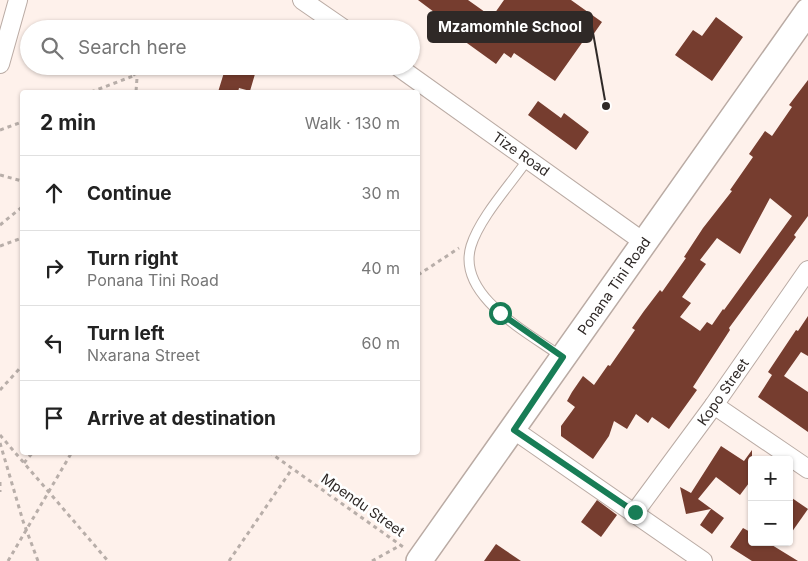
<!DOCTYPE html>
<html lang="en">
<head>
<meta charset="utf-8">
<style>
  body { margin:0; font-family:Inter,sans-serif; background:#f2f2f2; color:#222 }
  .controls { position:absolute; right:15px; bottom:15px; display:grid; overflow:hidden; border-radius:5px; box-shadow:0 1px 4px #0004 }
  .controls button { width:45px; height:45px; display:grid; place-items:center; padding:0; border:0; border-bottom:1px solid #e0e0e0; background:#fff; color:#222; font:25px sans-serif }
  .stop { position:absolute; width:15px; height:15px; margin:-11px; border:4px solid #187d56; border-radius:50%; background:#fff }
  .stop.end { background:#187d56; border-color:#fff; box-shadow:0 1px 5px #0008 }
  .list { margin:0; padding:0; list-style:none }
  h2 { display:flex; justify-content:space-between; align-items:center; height:65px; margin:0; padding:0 20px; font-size:21px }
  h2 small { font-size:16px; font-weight:400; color:#767676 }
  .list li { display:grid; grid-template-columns:32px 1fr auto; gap:15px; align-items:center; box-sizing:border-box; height:75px; padding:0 20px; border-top:1px solid #e0e0e0 }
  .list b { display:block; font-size:19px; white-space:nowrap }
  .list p { margin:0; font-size:16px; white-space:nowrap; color:#767676 }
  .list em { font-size:16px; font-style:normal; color:#767676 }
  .icon { flex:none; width:28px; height:28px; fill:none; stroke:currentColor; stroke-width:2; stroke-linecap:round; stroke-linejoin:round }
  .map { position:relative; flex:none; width:808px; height:561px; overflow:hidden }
  .search { position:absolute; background:#fff; box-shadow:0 1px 4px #0004; left:20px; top:20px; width:400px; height:55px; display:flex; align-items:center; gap:12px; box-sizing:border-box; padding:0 18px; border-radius:28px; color:#767676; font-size:19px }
  .panel { position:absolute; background:#fff; box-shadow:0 1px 4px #0004; left:20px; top:90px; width:400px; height:365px; border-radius:5px }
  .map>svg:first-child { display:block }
  .building { fill:#763d2f; fill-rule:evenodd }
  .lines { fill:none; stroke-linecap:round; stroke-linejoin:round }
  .lane-casing { stroke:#baaba4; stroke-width:11 }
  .street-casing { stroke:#baaba4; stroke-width:20 }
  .secondary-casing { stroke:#baaba4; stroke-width:28 }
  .path { stroke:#b8aea9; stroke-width:3; stroke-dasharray:4 4; stroke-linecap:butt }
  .lane { stroke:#fff; stroke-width:9 }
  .street { stroke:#fff; stroke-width:18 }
  .secondary { stroke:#fff; stroke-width:25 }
  .route { stroke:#187d56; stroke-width:6 }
  .labels { text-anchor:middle; stroke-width:5; stroke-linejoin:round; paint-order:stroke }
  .street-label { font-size:14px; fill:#2f2927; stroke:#fff }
  .leader { fill:none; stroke:#2f2927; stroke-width:2 }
  .callout-dot { fill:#2f2927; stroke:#fff; stroke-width:2 }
  .callout { fill:#2f2927; stroke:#2f2927; stroke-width:2 }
  .callout-label { font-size:15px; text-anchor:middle; font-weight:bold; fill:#fff }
</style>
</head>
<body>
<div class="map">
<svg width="808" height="561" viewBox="0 0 808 561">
  <rect width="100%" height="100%" fill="#fef1eb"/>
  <g class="building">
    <polygon points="418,0 468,0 492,17 504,0 571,0 602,22 588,42 584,40 555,81 514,53 511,58 504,53 496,64 435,20 438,15"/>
    <polygon points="716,17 743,37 712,81 675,55 693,30 702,36"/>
    <polygon points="226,66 255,74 250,91 239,88 238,92 218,92"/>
    <path d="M808,80V216L794,235L796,237L729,328L730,330L693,387L697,390L669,429L652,417L648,423L636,414L627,429L614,421L609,436L593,459L561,436V426L575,407L567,401L572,392L583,376L594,385L608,365L610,366L635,330L632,328L644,311L660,290L662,292L686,258L684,257L703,228L732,191L730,190L753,157L749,154L765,131L772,136L792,107L789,105ZM770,198L792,216L724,310L723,309L712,325L707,322L700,331L680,317L691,303L682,297L706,264L700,260L717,238L740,254Z"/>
    <polygon points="538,101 561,118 564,113 589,132 576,150 528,115"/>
    <polygon points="808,316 808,356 801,352 784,376 808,392 808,432 758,397 772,375 768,372 796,330 798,331"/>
    <polygon points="721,446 744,461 752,450 752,479 740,495 716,477 698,499 724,518 712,534 700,525 711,509 686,514 680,487 691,493"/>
    <polygon points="789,496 808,509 789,536"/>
    <polygon points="597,500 617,515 601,537 581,522"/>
    <polygon points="743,528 752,533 752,542 767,542 798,561 752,561 730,547"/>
    <polygon points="496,544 521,561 484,561"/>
  </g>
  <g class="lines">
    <defs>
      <path id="lane" d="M528,159C511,184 480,217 471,246C456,296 529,333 562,357"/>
      <g id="street">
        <polyline points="302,0 344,29"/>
        <polyline points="0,64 18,0"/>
        <polyline points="397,66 645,243"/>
        <polyline points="714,405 808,469"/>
        <polyline points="514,430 703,561"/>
        <polyline points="635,512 714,405 808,270"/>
      </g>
      <polyline id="secondary" points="419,561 808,11"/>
    </defs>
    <use href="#lane" class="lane-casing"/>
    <use href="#street" class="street-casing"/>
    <use href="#secondary" class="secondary-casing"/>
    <g class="path">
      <polyline points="128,66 137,78 136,92"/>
      <polyline points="91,92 136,75"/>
      <polyline points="0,130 22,122"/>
      <polyline points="0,175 22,181"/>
      <polyline points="0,225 22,207"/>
      <polyline points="0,246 22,238"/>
      <polyline points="418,275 459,248"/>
      <polyline points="0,390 22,366"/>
      <polyline points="0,435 108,561"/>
      <polyline points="0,443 23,521 38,561"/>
      <polyline points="269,452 406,549"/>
      <polyline points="24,463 33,452"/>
      <polyline points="0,482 0,492"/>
      <polyline points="8,561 72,452"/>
      <polyline points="229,561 292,469"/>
      <polyline points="372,561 401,545"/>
    </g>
    <use href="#lane" class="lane"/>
    <use href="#street" class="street"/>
    <use href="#secondary" class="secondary"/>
  </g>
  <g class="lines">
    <polyline class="route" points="500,313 563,357 514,430 635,512"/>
  </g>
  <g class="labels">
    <g class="street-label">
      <text transform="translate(521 154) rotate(35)" y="5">Tize Road</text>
      <text transform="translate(614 286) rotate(-55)" y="5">Ponana Tini Road</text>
      <text transform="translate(723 392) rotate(-55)" y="5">Kopo Street</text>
      <text transform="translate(363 505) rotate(35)" y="5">Mpendu Street</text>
    </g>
  </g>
  <path class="leader" d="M606 106L592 27"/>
  <circle class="callout-dot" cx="606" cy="106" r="5"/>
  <rect class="callout" x="428" y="12" width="164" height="30" rx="5"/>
  <g class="callout-label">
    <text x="510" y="32">Mzamomhle School</text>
  </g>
</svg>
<div class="controls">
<button>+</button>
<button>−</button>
</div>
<div class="stop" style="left:500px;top:313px"></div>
<div class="stop end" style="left:635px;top:512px"></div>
<div class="search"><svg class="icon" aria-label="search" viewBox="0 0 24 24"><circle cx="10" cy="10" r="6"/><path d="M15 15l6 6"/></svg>Search here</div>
<section class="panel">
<h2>2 min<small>Walk · 130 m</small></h2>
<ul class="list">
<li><svg class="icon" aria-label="ahead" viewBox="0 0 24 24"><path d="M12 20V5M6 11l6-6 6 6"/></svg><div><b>Continue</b></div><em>30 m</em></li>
<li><svg class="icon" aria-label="right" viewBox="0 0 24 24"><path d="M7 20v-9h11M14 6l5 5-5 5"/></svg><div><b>Turn right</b><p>Ponana Tini Road</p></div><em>40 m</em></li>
<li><svg class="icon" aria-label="left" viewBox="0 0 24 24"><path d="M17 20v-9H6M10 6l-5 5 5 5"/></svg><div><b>Turn left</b><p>Nxarana Street</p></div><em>60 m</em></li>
<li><svg class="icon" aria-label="arrive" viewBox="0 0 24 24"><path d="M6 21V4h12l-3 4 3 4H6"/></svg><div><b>Arrive at destination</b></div></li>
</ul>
</section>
</div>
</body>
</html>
